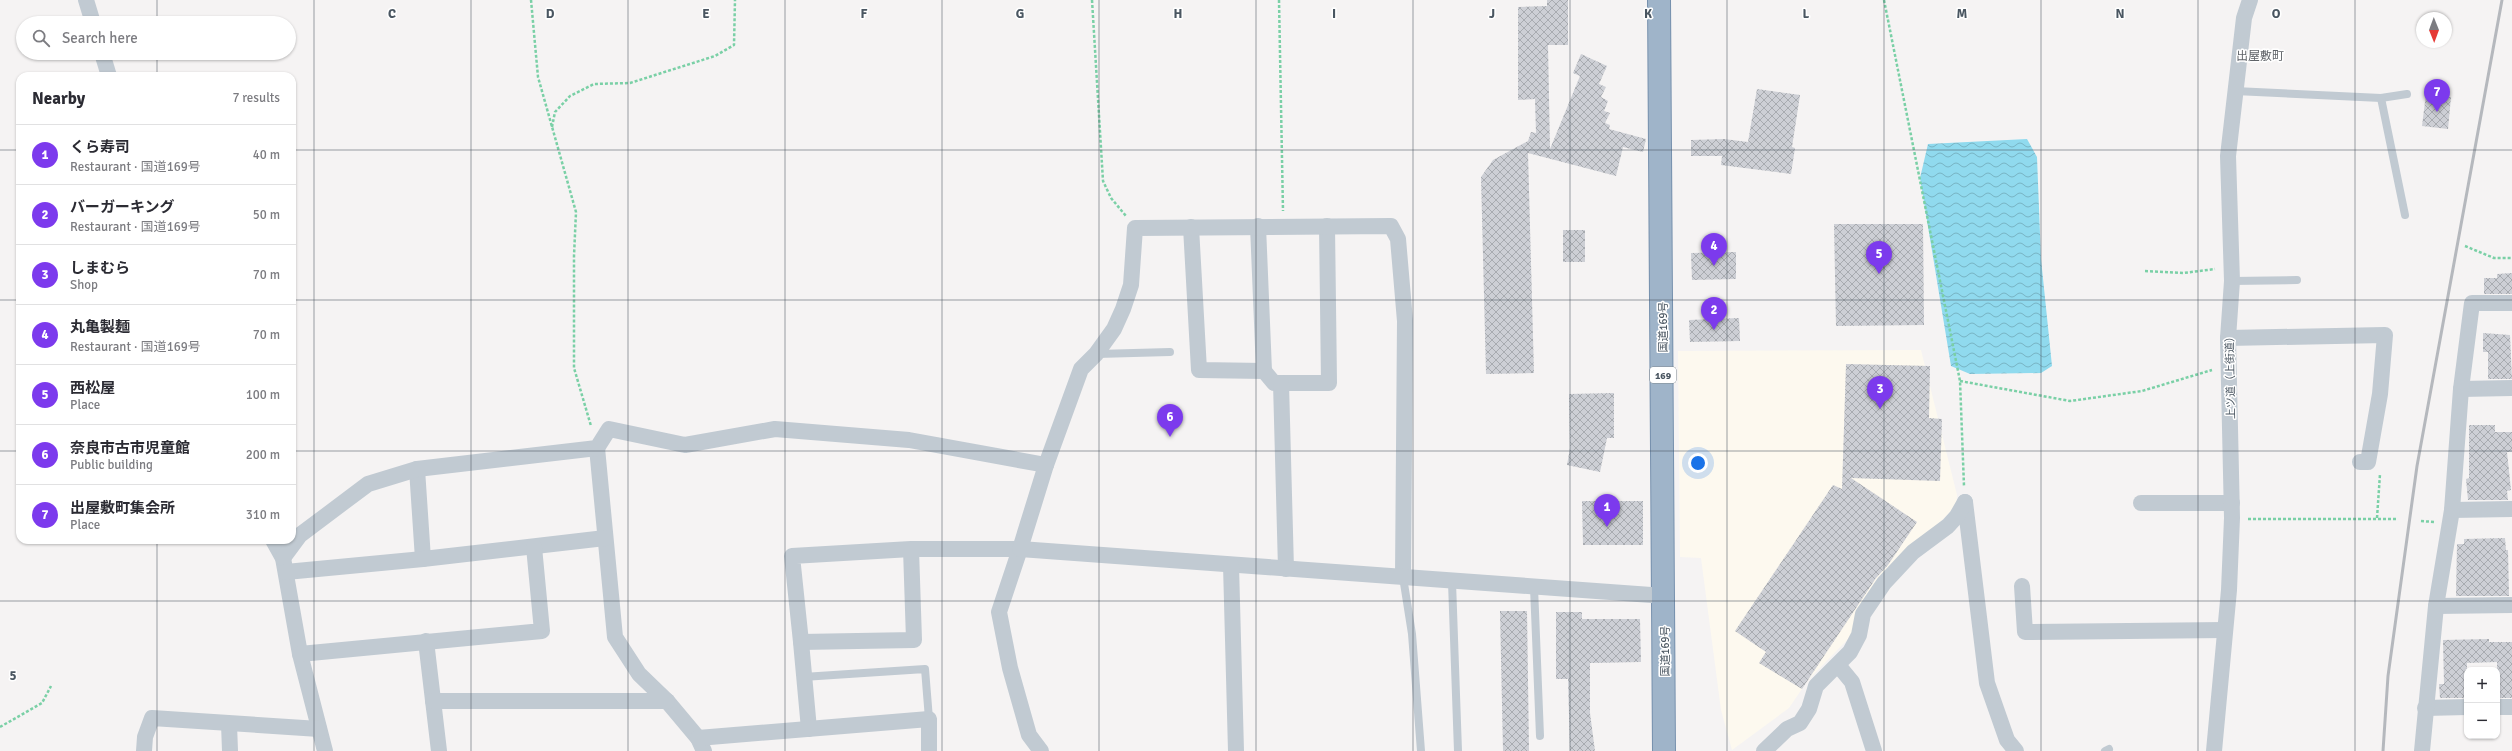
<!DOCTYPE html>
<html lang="en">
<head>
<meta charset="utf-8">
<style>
  body { margin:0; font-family:Signika,"Noto Sans JP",sans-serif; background:#f2f2f3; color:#2b2b33 }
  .controls { position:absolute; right:12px; bottom:12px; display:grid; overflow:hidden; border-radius:8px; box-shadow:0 1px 3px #0004 }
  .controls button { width:36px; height:36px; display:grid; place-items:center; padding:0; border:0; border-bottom:1px solid #e1e1e2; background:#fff; color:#2b2b33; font:20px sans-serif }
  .compass { position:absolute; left:2416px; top:12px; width:36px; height:36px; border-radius:50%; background:#fff; box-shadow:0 1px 3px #0004; rotate:179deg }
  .you { position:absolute; left:1698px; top:463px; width:14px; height:14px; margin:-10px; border:3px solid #fff; border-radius:50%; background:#1a73e8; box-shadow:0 0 0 6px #1a73e833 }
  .badge { display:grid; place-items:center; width:26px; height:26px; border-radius:50%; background:#7c3aed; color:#fff; font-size:13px; font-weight:700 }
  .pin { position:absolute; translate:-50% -33px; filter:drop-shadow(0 1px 2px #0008) }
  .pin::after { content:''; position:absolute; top:21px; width:14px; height:12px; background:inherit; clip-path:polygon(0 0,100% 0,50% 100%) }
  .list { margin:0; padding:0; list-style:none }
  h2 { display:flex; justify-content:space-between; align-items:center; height:52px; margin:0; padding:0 16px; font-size:17px }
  h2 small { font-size:13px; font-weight:400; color:#7c7c81 }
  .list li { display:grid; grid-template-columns:26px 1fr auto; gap:12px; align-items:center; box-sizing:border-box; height:60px; padding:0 16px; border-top:1px solid #e1e1e2 }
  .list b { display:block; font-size:15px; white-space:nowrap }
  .list p { margin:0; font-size:13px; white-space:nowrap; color:#7c7c81 }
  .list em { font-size:13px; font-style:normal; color:#7c7c81 }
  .icon { flex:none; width:22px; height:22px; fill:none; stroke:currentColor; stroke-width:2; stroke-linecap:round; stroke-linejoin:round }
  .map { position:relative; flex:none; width:2512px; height:751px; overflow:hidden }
  .search { position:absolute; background:#fff; box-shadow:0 1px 3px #0004; left:16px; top:16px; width:280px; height:44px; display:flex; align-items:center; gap:10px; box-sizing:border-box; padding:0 14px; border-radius:22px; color:#7c7c81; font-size:15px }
  .panel { position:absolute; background:#fff; box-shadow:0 1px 3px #0004; left:16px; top:72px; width:280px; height:472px; border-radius:12px }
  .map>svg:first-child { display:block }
  .commercial { fill:#fdf9ef }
  .water { fill:url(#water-waves) }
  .building { fill:url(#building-cross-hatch) }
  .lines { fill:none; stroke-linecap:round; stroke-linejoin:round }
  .trunk-casing { stroke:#7690ad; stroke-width:24 }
  .path { stroke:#7ad0a6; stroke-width:2.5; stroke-dasharray:3 2; stroke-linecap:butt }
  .service { stroke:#c1cad2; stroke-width:8 }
  .minor { stroke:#c1cad2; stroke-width:16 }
  .trunk { stroke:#9fb4c9; stroke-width:22 }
  .rail { stroke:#b5b8bd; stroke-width:3 }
  .grid { fill:none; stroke:#4a5661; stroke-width:1; stroke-opacity:0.55 }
  .labels { text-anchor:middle; stroke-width:3; stroke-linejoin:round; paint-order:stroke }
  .shield { fill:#fff; stroke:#808990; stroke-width:1 }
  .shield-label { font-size:10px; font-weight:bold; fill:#4a5661 }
  .street-label { font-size:11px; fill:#4a5661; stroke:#fff }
  .neighbourhood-label { font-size:12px; fill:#5f6368; stroke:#fff }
  .grid-label { font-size:13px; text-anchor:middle; font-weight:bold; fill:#4a5661; stroke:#fff; stroke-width:3; stroke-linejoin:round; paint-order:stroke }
</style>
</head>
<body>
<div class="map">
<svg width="2512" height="751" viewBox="0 0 2512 751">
  <defs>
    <pattern id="water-waves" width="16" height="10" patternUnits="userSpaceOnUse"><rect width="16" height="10" fill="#90daee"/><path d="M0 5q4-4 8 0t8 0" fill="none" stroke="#78b4c4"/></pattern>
    <pattern id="building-cross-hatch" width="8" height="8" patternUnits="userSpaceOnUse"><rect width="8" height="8" fill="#cdcfd5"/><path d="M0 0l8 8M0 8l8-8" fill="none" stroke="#a8abb0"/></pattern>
  </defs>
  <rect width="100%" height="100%" fill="#f5f3f3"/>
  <polygon class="commercial" points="1921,350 1957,495 1956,506 1930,532 1850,637 1808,680 1789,708 1732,750 1721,710 1701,558 1680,557 1678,351"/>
  <polygon class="water" points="2027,139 2037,157 2041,259 2052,366 2041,373 1970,374 1951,366 1920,178 1928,144"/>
  <g class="building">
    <polygon points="1547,0 1568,0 1568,45 1548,45 1550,149 1580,76 1573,73 1581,54 1607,66 1599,84 1606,87 1601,97 1608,101 1604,111 1610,113 1605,123 1610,125 1609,129 1646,139 1643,152 1623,147 1616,176 1528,153 1534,373 1486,374 1481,177 1493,160 1528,141 1531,132 1536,133 1535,99 1518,100 1518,7 1547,6"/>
    <polygon points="1757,89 1800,95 1792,147 1795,148 1791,174 1721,165 1722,156 1691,156 1691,140 1724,139 1748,142"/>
    <polygon points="2426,94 2451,97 2448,129 2422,126"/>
    <polygon points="1834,224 1923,224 1924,325 1836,326"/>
    <rect x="1563" y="230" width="22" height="32"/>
    <polygon points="1736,252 1736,279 1692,280 1691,253"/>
    <polygon points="2512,273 2512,294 2484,294 2484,278 2497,278 2497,274"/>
    <polygon points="1739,318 1740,341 1690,342 1689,320"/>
    <polygon points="2483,333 2510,335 2512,379 2488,379 2488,352 2483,352"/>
    <polygon points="1846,364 1930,366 1929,418 1942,419 1940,481 1851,478 1917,522 1888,565 1876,578 1802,689 1759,663 1766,652 1735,631 1833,485 1842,489"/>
    <polygon points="1614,393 1614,438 1607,438 1600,472 1567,465 1570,448 1569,394"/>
    <polygon points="2469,425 2495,425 2495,432 2512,432 2512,452 2507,452 2511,490 2507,491 2508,500 2468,500 2466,479 2469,478"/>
    <polygon points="1582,501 1643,501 1643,545 1583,545"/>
    <polygon points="2505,538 2506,550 2508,550 2509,596 2456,596 2457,544 2464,544 2464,539"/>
    <polygon points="1500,611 1527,611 1529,751 1503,751"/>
    <polygon points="1556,612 1582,612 1582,619 1640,619 1641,662 1590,663 1590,713 1595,751 1570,751 1568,679 1556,679"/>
    <polygon points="2489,639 2489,642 2512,642 2512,698 2497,698 2497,662 2467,663 2467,698 2440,698 2439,684 2444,684 2443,640"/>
  </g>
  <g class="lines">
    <defs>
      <polyline id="trunk" points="1659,0 1664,751"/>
    </defs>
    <use href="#trunk" class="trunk-casing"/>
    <g class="path">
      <polyline points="531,0 538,77 576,212 574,256 574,368 591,426"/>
      <polyline points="1092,0 1103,181 1111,198 1126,216"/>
      <polyline points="1279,0 1283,211"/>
      <polyline points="1884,0 1960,381 1964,486"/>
      <polyline points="552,127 555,112 570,96 594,84 630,83 715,56 734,45 735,0"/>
      <polyline points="2465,246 2494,258 2512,258"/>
      <polyline points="2145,271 2183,273 2215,269"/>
      <polyline points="1960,381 2070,401 2142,391 2212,370"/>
      <polyline points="2377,518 2380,474"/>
      <polyline points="2248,519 2397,519"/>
      <polyline points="2421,521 2434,522"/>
      <polyline points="0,727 42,703 51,686"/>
    </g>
    <g class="service">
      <polyline points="2235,91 2381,98 2407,94"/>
      <polyline points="2381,98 2405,215"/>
      <polyline points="2232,281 2297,280"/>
      <polyline points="1097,354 1170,352"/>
      <polyline points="1403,577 1412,634 1421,751"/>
      <polyline points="1452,582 1458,751"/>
      <polyline points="1534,587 1540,736"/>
      <polyline points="803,677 925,669 929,719"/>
      <polyline points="2105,751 2109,749"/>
    </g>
    <g class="minor">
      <polyline points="86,0 93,23"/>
      <polyline points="102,53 109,76"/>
      <polyline points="1258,226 1264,371"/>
      <polyline points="1191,227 1199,370 1264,371 1274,383 1329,383 1327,226"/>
      <polyline points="2228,338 2385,335 2380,394 2368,462 2360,462"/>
      <polyline points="1281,383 1286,569"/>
      <polyline points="2461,389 2512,388"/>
      <polyline points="597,448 615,637 639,674 667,701 698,738 704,751"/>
      <polyline points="1046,465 1081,369 1096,354 1114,329 1123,309 1131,285 1135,228 1391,226 1398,239 1405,321 1403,577"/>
      <polyline points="417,469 423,559"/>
      <polyline points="1965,502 1987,683 2007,740 2016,751"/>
      <polyline points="2141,503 2232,503"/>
      <polyline points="2452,510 2512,509"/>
      <polyline points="273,540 283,558 300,654 325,751"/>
      <polyline points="911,549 914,640 801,642 792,556 911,549 1020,549 999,612 1010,668 1029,735 1041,751"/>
      <polyline points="283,558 300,535 368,484 417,469 597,448 609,429 685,445 775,429 909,440 1046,465 1020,549 1665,596"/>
      <polyline points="1231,565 1236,751"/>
      <polyline points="286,572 423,559 605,538"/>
      <polyline points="2022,586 2025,632 2225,630"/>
      <polyline points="2436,606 2512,605"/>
      <polyline points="426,641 439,751"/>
      <polyline points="801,642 809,729"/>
      <polyline points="300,654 542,631 534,547"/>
      <polyline points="1838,665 1852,682 1874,751"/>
      <polyline points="433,701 667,701"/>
      <polyline points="2497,707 2512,707"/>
      <polyline points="2425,708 2467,707"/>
      <polyline points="229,724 230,751"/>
      <polyline points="698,738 929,719 929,751"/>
      <polyline points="144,751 145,737 152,718 319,729"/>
      <polyline points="1764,751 1787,729 1800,723 1809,709 1816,686 1850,652 1859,635 1863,614 1884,583 1913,552 1948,526 1957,516 1965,502"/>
      <polyline points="2214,751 2229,590 2232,518 2228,338 2232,281 2228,156 2244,18 2250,0"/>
      <polyline points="2422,751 2436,606 2452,510 2461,389 2472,303 2512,303"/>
    </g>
    <use href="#trunk" class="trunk"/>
    <polyline class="rail" points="2383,751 2388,676 2417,466 2502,0"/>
  </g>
  <path class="grid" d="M157,0V23M314,0V751M471,0V751M628,0V751M785,0V751M942,0V751M1099,0V751M1256,0V751M1413,0V751M1570,0V751M1727,0V751M1884,0V751M2041,0V751M2198,0V751M2355,0V751M157,53V76M0,150H20M292,150H2512M0,300H20M292,300H2512M0,451H20M292,451H2512M157,540V751M0,601H2512"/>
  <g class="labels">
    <rect class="shield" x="1650" y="367" width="26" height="16" rx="3"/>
    <g class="shield-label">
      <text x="1663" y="379">169</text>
    </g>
    <g class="street-label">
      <text transform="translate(1663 327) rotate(-90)" y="4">国道169号</text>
      <text transform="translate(2230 375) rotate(-91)" y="4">上ツ道（上街道）</text>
      <text transform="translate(1665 651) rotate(-90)" y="4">国道169号</text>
    </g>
    <g class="neighbourhood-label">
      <text x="2260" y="60">出屋敷町</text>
    </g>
  </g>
  <g class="grid-label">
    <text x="392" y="18">C</text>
    <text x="550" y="18">D</text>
    <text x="706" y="18">E</text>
    <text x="864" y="18">F</text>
    <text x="1020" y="18">G</text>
    <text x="1178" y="18">H</text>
    <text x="1334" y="18">I</text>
    <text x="1492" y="18">J</text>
    <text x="1648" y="18">K</text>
    <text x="1806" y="18">L</text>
    <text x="1962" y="18">M</text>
    <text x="2120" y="18">N</text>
    <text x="2276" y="18">O</text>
    <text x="13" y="680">5</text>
  </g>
</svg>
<div class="controls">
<button>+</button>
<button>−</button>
</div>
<svg class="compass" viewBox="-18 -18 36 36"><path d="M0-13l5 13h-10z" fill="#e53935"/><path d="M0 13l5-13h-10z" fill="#7c7c81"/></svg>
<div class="you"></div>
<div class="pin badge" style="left:1607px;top:527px">1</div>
<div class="pin badge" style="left:1714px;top:330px">2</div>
<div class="pin badge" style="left:1880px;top:409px">3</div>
<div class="pin badge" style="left:1714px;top:266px">4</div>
<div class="pin badge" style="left:1879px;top:274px">5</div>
<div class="pin badge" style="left:1170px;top:437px">6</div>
<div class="pin badge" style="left:2437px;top:112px">7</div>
<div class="search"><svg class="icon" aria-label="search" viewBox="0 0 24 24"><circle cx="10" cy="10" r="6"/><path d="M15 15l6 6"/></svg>Search here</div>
<section class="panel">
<h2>Nearby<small>7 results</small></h2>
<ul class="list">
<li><span class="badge">1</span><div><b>くら寿司</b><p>Restaurant · 国道169号</p></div><em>40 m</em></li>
<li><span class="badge">2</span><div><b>バーガーキング</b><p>Restaurant · 国道169号</p></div><em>50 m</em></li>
<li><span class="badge">3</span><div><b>しまむら</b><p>Shop</p></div><em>70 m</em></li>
<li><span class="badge">4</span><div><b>丸亀製麺</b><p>Restaurant · 国道169号</p></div><em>70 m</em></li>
<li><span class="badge">5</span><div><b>西松屋</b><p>Place</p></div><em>100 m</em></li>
<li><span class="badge">6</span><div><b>奈良市古市児童館</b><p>Public building</p></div><em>200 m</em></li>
<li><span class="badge">7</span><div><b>出屋敷町集会所</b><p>Place</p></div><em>310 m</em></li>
</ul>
</section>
</div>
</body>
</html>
